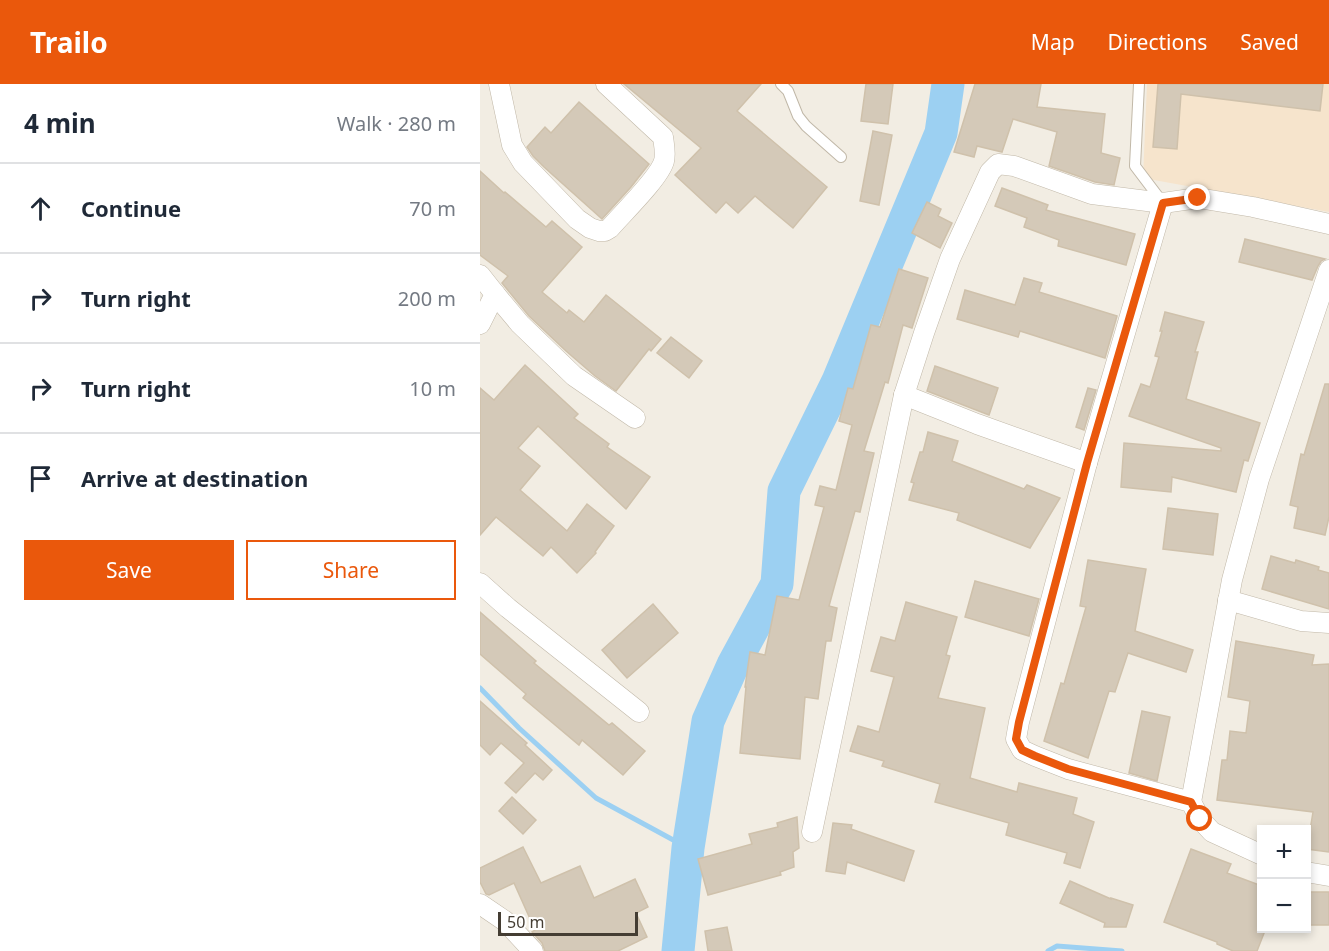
<!DOCTYPE html>
<html lang="en">
<head>
<meta charset="utf-8">
<style>
  body { margin:0; font-family:"Noto Sans",sans-serif; background:#f2f2f3; color:#1f2937 }
  .controls { position:absolute; right:18px; bottom:18px; display:grid; overflow:hidden; border-radius:0px; box-shadow:0 3px 9px #0003 }
  .controls button { width:54px; height:54px; display:grid; place-items:center; padding:0; border:0; border-bottom:2px solid #e0e1e3; background:#fff; color:#1f2937; font:30px sans-serif }
  .scale { position:absolute; left:18px; bottom:15px; width:140px; box-sizing:border-box; padding-left:6px; border:3px solid #443d33; border-top:0; font-size:16px; line-height:21px; white-space:nowrap; color:#443d33; -webkit-text-stroke:4px #fff; paint-order:stroke }
  .stop { position:absolute; width:18px; height:18px; margin:-14px; border:4px solid #ea580c; border-radius:50%; background:#fff }
  .stop.end { background:#ea580c; border-color:#fff; box-shadow:0 2px 6px #0008 }
  .list { margin:0; padding:0; list-style:none }
  h2 { display:flex; justify-content:space-between; align-items:center; height:78px; margin:0; padding:0 24px; font-size:26px }
  h2 small { font-size:20px; font-weight:400; color:#747a83 }
  .list li { display:grid; grid-template-columns:39px 1fr auto; gap:18px; align-items:center; box-sizing:border-box; height:90px; padding:0 24px; border-top:2px solid #e0e1e3 }
  .list b { display:block; font-size:22px; white-space:nowrap }
  .list em { font-size:20px; font-style:normal; color:#747a83 }
  .actions { display:flex; gap:12px; padding:18px 24px }
  .actions a { flex:1; padding:14px 0; border:2px solid #ea580c; border-radius:0px; text-align:center; font-size:21px; color:#ea580c }
  .actions .main { background:#ea580c; color:#fff }
  .icon { flex:none; width:33px; height:33px; fill:none; stroke:currentColor; stroke-width:2; stroke-linecap:round; stroke-linejoin:round }
  .map { position:relative; flex:none; width:849px; height:867px; overflow:hidden }
  header { display:flex; align-items:center; gap:36px; box-sizing:border-box; height:84px; padding:0 30px; background:#ea580c; color:#fff }
  header strong { font-size:28px }
  nav { display:flex; gap:33px; margin-inline-start:auto; font-size:21px }
  main { display:flex }
  aside { flex:1; background:#fff }
  .map>svg:first-child { display:block }
  .commercial { fill:#f6e4cc }
  .lines { fill:none; stroke-linecap:round; stroke-linejoin:round }
  .stream { stroke:#9cd0f2; stroke-width:5 }
  .river { stroke:#9cd0f2; stroke-width:33 }
  .building { fill:#d4c9b8; stroke:#cfc1ab; stroke-width:1.5 }
  .lane-casing { stroke:#c1b8a8; stroke-width:12 }
  .street-casing { stroke:#c1b8a8; stroke-width:21 }
  .lane { stroke:#fff; stroke-width:10 }
  .street { stroke:#fff; stroke-width:20 }
  .route { stroke:#ea580c; stroke-width:8 }
</style>
</head>
<body>
<header>
<strong>Trailo</strong>
<nav><a>Map</a><a>Directions</a><a>Saved</a></nav>
</header>
<main>
<aside>
<h2>4 min<small>Walk · 280 m</small></h2>
<ul class="list">
<li><svg class="icon" aria-label="ahead" viewBox="0 0 24 24"><path d="M12 20V5M6 11l6-6 6 6"/></svg><div><b>Continue</b></div><em>70 m</em></li>
<li><svg class="icon" aria-label="right" viewBox="0 0 24 24"><path d="M7 20v-9h11M14 6l5 5-5 5"/></svg><div><b>Turn right</b></div><em>200 m</em></li>
<li><svg class="icon" aria-label="right" viewBox="0 0 24 24"><path d="M7 20v-9h11M14 6l5 5-5 5"/></svg><div><b>Turn right</b></div><em>10 m</em></li>
<li><svg class="icon" aria-label="arrive" viewBox="0 0 24 24"><path d="M6 21V4h12l-3 4 3 4H6"/></svg><div><b>Arrive at destination</b></div></li>
</ul>
<div class="actions"><a class="main">Save</a><a>Share</a></div>
</aside>
<div class="map">
<svg width="849" height="867" viewBox="0 0 849 867">
  <rect width="100%" height="100%" fill="#f2ede3"/>
  <polygon class="commercial" points="667,0 849,0 849,128 663,94"/>
  <g class="lines">
    <g class="stream">
      <polyline points="0,604 39,644 116,714 208,764"/>
      <polyline points="568,867 577,862 642,867"/>
    </g>
    <polyline class="river" points="198,867 208,764 228,637 253,581 297,500 304,407 358,297 461,49 468,0"/>
  </g>
  <g class="building">
    <polygon points="144,0 281,0 257,27 347,103 313,144 275,112 258,129 246,118 236,129 195,91 221,64"/>
    <polygon points="386,0 413,0 408,40 381,37"/>
    <polygon points="495,0 561,0 557,23 625,30 621,69 640,74 634,101 615,98 569,82 577,48 533,35 522,68 497,62 494,73 474,68"/>
    <polygon points="678,0 843,0 840,27 701,10 697,65 673,63"/>
    <polygon points="99,18 169,80 151,103 122,135 64,83 53,72 47,63 65,43 71,49"/>
    <polygon points="393,47 412,51 399,121 380,117"/>
    <polygon points="0,87 24,109 25,108 66,143 72,137 102,163 62,208 87,229 89,226 104,238 126,211 181,255 171,267 169,265 136,307 115,292 86,267 49,232 22,199 28,192 0,171"/>
    <polygon points="522,104 568,121 566,126 655,150 646,181 578,162 579,156 544,143 547,134 515,122"/>
    <polygon points="447,118 461,125 458,132 472,139 460,164 432,149"/>
    <polygon points="765,155 845,175 841,177 838,182 832,196 759,178"/>
    <polygon points="419,185 448,194 432,244 423,241 408,299 405,298 384,367 394,369 380,428 375,427 349,522 357,524 351,557 346,557 338,615 325,613 320,675 260,669 266,603 265,603 270,568 285,571 297,512 319,516 344,423 335,421 340,402 356,406 372,341 359,337 368,304 373,305 391,241 400,243"/>
    <polygon points="544,194 562,199 559,208 637,232 625,274 540,247 538,253 477,235 485,206 535,221"/>
    <polygon points="685,228 724,238 715,268 718,268 706,315 780,339 768,377 764,376 756,408 692,393 691,408 641,403 644,359 741,367 741,364 649,332 661,300 670,303 679,273 675,272 682,247 680,247"/>
    <polygon points="191,253 222,277 209,294 177,269"/>
    <polygon points="45,281 98,330 94,334 129,360 127,363 170,393 146,425 58,342 38,364 60,382 40,406 87,447 107,420 134,442 115,468 116,469 97,489 71,463 63,472 16,433 0,451 0,304 14,316"/>
    <polygon points="455,282 518,304 509,331 447,307"/>
    <polygon points="845,300 849,300 849,433 845,451 814,444 818,423 810,421 821,370 824,371"/>
    <polygon points="608,304 616,306 604,346 596,343"/>
    <polygon points="448,348 478,357 472,377 544,405 547,401 580,414 550,464 477,436 479,429 429,416 434,399 431,398 440,368 443,368"/>
    <polygon points="688,424 738,430 733,471 683,465"/>
    <polygon points="791,472 815,479 816,476 839,483 838,486 849,489 849,525 782,505"/>
    <polygon points="608,476 666,485 655,547 713,566 706,588 648,569 635,608 629,607 608,674 564,657 581,599 584,600 606,523 600,522"/>
    <polygon points="495,497 559,515 549,552 485,533"/>
    <polygon points="426,518 477,533 466,571 470,572 458,614 505,624 490,694 537,708 539,699 597,714 593,730 614,738 600,784 584,779 587,769 526,751 529,739 455,718 460,700 402,682 404,677 370,667 378,642 399,648 414,593 391,587 401,553 415,557"/>
    <polygon points="173,520 198,549 147,594 122,566"/>
    <polygon points="0,528 56,577 54,579 129,641 132,639 165,667 143,691 102,656 99,661 43,614 46,610 0,570"/>
    <polygon points="756,557 834,571 832,581 849,580 849,768 827,765 833,728 737,716 742,676 747,676 750,647 766,649 770,617 748,613"/>
    <polygon points="0,617 47,659 45,661 72,686 63,696 55,689 36,709 25,699 44,679 21,659 10,671 0,661"/>
    <polygon points="662,627 690,633 677,697 649,689"/>
    <polygon points="32,713 56,736 43,750 19,727"/>
    <polygon points="317,733 319,764 313,768 314,783 300,788 301,791 228,811 218,775 272,760 269,750 298,743 297,739"/>
    <polygon points="353,739 372,741 371,745 434,767 424,797 367,778 365,790 346,787"/>
    <polygon points="43,763 61,799 100,782 114,814 155,795 168,823 156,829 167,853 138,867 65,867 62,859 52,848 55,846 34,799 9,811 6,810 0,798 0,784"/>
    <polygon points="711,765 751,780 747,789 782,802 782,844 786,844 777,867 753,867 737,860 737,858 684,838"/>
    <polygon points="590,797 631,815 631,814 653,821 646,843 624,843 625,839 580,819"/>
    <rect x="826" y="808" width="23" height="33"/>
    <polygon points="247,843 252,867 228,867 225,847"/>
  </g>
  <g class="lines">
    <defs>
      <g id="lane">
        <polyline points="301,0 308,7 318,32 326,42 361,73"/>
        <polyline points="659,0 655,82 683,119"/>
      </g>
      <g id="street">
        <path d="M19,0L32,61L43,79L97,135L110,144L119,147H125L130,144C142,130 180,93 184,77C186,69 184,61 183,53L126,0"/>
        <polyline points="683,119 607,379 539,638 536,655 542,666 555,672 588,685 711,718 720,735 732,748 782,771"/>
        <polyline points="0,191 15,210 0,240"/>
        <polyline points="15,210 40,240 94,292 155,334"/>
        <polyline points="424,311 497,340 607,379"/>
        <polyline points="0,499 28,524 159,628"/>
        <polyline points="748,516 821,537 849,539"/>
        <polyline points="711,718 752,496 779,395 849,186"/>
        <polyline points="332,748 424,311 444,249 470,175 510,88 518,80 534,82 612,110 683,119 718,114 773,123 849,140"/>
        <polyline points="826,788 849,792"/>
        <polyline points="0,820 25,837 53,867"/>
      </g>
    </defs>
    <use href="#lane" class="lane-casing"/>
    <use href="#street" class="street-casing"/>
    <use href="#lane" class="lane"/>
    <use href="#street" class="street"/>
  </g>
  <g class="lines">
    <polyline class="route" points="718,114 683,119 607,379 539,638 536,655 542,666 555,672 588,685 711,718 720,735"/>
  </g>
</svg>
<div class="controls">
<button>+</button>
<button>−</button>
</div>
<div class="scale">50 m</div>
<div class="stop" style="left:720px;top:735px"></div>
<div class="stop end" style="left:718px;top:114px"></div>
</div>
</main>
</body>
</html>
